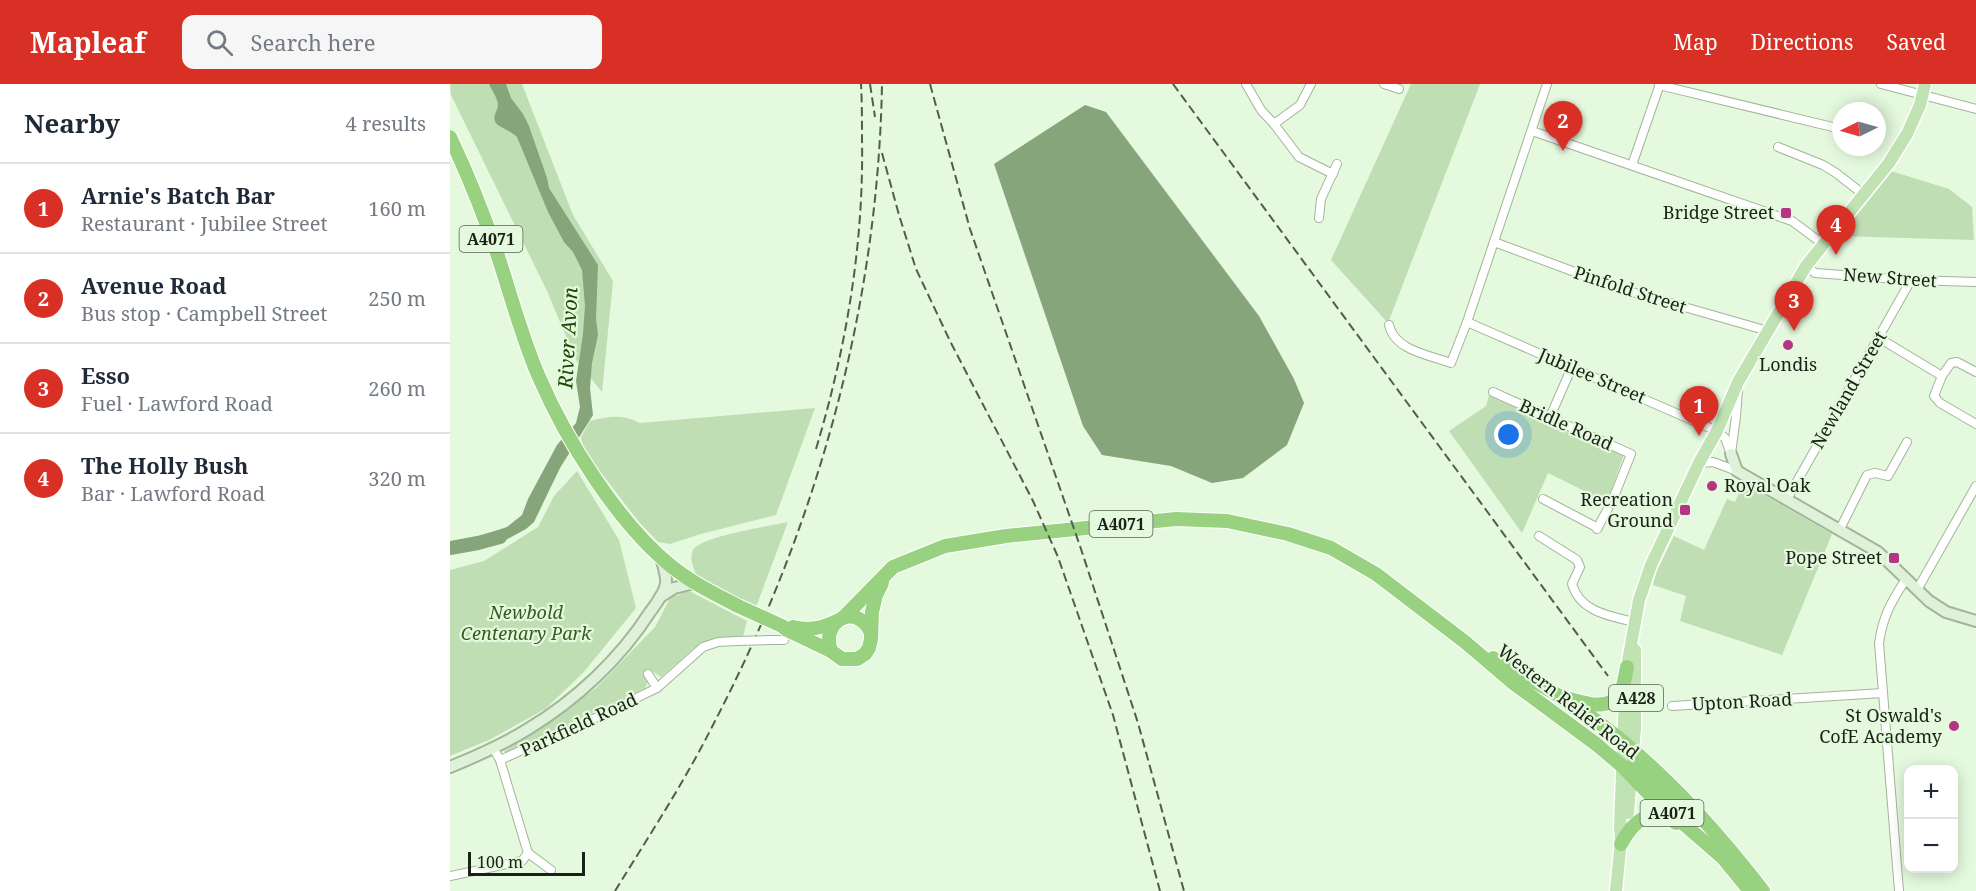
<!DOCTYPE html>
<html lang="en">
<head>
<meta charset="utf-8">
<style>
  body { margin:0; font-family:"Noto Serif",serif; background:#f6f6f7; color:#1f2937 }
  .controls { position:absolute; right:18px; bottom:18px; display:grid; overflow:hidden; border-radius:12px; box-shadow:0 3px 15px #0003 }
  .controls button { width:54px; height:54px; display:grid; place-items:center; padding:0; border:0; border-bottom:2px solid #e0e1e3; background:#fff; color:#1f2937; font:30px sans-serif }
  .compass { position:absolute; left:1382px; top:18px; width:54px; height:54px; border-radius:50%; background:#fff; box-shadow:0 3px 15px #0003; rotate:265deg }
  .scale { position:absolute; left:18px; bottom:15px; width:117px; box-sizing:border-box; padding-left:6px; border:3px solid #1a2117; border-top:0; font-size:16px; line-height:21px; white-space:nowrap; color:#1a2117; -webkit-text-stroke:4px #e4f9dd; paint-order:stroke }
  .you { position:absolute; left:1059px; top:351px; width:21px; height:21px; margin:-15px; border:4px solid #fff; border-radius:50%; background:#1a73e8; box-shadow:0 0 0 9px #1a73e833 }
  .badge { display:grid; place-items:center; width:39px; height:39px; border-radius:50%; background:#d93025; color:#fff; font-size:20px; font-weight:700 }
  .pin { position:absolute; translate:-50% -50px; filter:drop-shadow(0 2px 3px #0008) }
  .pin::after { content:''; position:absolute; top:32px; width:21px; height:18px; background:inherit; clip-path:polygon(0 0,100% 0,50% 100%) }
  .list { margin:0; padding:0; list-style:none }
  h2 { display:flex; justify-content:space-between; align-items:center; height:78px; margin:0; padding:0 24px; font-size:26px }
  h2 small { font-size:20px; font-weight:400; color:#747a83 }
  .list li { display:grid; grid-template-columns:39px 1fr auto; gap:18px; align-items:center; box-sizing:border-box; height:90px; padding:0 24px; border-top:2px solid #e0e1e3 }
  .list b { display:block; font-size:22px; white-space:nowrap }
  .list p { margin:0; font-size:20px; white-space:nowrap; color:#747a83 }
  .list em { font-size:20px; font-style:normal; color:#747a83 }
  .icon { flex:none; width:33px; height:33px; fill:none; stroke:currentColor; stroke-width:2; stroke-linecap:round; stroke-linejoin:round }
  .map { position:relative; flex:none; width:1526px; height:807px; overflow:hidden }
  header { display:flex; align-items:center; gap:36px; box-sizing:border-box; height:84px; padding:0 30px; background:#d93025; color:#fff }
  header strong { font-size:28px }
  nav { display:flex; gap:33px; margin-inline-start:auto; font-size:21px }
  .search { width:420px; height:54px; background:#f6f6f7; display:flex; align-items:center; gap:15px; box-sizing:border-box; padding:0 21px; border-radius:12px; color:#747a83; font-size:22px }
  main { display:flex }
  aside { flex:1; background:#fff }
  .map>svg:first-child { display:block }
  .green { fill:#c0deb3 }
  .water { fill:#86a57a }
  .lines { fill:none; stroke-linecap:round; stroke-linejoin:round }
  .river { stroke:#86a57a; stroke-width:14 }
  .street-casing { stroke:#a2b59a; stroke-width:10 }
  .secondary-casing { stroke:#a2b59a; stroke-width:14 }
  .primary-casing { stroke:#fff; stroke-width:15 }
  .highway-casing { stroke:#fff; stroke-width:16 }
  .street { stroke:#fff; stroke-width:8 }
  .secondary { stroke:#e0f1d9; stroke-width:10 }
  .primary { stroke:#c1e3b3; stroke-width:12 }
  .highway { stroke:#98d180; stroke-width:14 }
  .rail { stroke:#525d4e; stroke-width:2; stroke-dasharray:9 4.5; stroke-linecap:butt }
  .street-bridge-casing { stroke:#a2b59a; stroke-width:10; stroke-linecap:butt }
  .highway-bridge-casing { stroke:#fff; stroke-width:16; stroke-linecap:butt }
  .street-bridge { stroke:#fff; stroke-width:8 }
  .highway-bridge { stroke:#98d180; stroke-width:14 }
  .poi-dot { fill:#b43583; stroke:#e4f9dd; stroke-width:2 }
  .labels { text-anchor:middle; stroke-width:4.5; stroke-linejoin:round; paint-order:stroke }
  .shield { fill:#e4f9dd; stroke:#576252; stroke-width:1.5 }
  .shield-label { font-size:16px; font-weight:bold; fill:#1a2117 }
  .poi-label { font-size:18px; fill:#1a2117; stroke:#e4f9dd; text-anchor:end }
  .street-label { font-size:18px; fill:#1a2117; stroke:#e4f9dd }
  .park-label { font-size:18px; font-style:italic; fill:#335c1f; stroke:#e4f9dd }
  .water-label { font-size:20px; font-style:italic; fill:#1e4605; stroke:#e4f9dd }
</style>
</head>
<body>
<header>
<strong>Mapleaf</strong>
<div class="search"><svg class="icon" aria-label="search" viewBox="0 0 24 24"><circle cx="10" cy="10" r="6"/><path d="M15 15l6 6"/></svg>Search here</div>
<nav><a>Map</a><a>Directions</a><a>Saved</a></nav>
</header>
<main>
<aside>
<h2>Nearby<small>4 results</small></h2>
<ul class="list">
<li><span class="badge">1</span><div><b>Arnie's Batch Bar</b><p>Restaurant · Jubilee Street</p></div><em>160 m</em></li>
<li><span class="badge">2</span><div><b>Avenue Road</b><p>Bus stop · Campbell Street</p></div><em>250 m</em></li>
<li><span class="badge">3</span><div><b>Esso</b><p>Fuel · Lawford Road</p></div><em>260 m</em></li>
<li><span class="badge">4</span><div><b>The Holly Bush</b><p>Bar · Lawford Road</p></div><em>320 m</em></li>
</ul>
</aside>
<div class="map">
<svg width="1526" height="807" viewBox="0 0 1526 807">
  <rect width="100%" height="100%" fill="#e4f9dd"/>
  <g class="green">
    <polygon points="0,0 72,0 123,131 163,197 152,308 126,276 97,207 1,11"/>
    <polygon points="961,0 1030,0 938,239 881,176"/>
    <polygon points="1441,87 1499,105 1522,123 1524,156 1390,152"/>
    <polygon points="1039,311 1174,371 1157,418 1098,389 1072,449 999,347 1036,322"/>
    <path d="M365,324L326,431L251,450L220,460L208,458L188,437L133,365L131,353L140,337C158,332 174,330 190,339Z"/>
    <polygon points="127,387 169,456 186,524 133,589 95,625 39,656 0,672 0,486 34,477 88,443 104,412"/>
    <polygon points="1293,399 1382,450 1332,571 1230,537 1236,512 1203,501 1206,488 1224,452 1254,466 1277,415 1285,418"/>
    <path d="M338,438L306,523L247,493C244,485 239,475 243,466C250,452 321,442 338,438Z"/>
    <polygon points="235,508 241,508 297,537 293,552 265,555 244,564 211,593 202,587 195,591 198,598 195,604 55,670 54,667 87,647 147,603 205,543 220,514"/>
  </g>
  <g class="water">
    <path d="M39,0H56L61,14L73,30L79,42L97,94L99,104L148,181L146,235L148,251L142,279L140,304L143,331L110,384L84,438L76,445L50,459L34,464L33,451L57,443L72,431L78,415L107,361L126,339L130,323L126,297L133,250L135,222L132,186L123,168L114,158L98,128L67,53C60,46 52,45 47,40C41,34 47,28 48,22C48,14 42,7 39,0Z"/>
    <polygon points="635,21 656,28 809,232 844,295 854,319 837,361 793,394 762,399 721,382 652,371 633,342 544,80"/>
  </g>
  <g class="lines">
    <polyline class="river" points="0,464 28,459 50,453"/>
    <defs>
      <g id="street">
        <polyline points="796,0 811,26 824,40"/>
        <polyline points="861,0 850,21 824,40 849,73 883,90"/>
        <polyline points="934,0 949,5"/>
        <polyline points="1431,0 1526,25"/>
        <polyline points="1209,1 1391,45"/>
        <polyline points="1082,47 1342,137 1373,160"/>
        <polyline points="1328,63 1373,81 1386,89 1413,110"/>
        <polyline points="1182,81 1210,0"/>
        <polyline points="869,134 871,115 887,80"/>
        <polyline points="1044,158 1168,204 1318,247"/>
        <polyline points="1356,182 1365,189 1461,196 1526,198"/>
        <polyline points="1017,238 1267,347 1275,354 1281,370"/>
        <path d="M939,241C945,267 980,271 1001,279L1017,238L1097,0"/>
        <polyline points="1429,254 1492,292"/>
        <polyline points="1526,288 1507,278 1501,279 1492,292 1484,312 1490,319 1526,340"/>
        <polyline points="1043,308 1181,370 1163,415 1147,445"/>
        <polyline points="1100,333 1121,285"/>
        <polyline points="1281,369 1286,333 1288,306"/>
        <polyline points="1249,379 1263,378 1287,387"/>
        <polyline points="1093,415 1148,444"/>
        <polyline points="1337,415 1461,196"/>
        <polyline points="1390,445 1417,391 1425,389 1438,392 1457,358"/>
        <path d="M1089,452L1127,476L1130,483L1122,500C1130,528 1160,532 1184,538"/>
        <polyline points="1467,506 1526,402"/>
        <polyline points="321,556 334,556"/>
        <polyline points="198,590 207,604"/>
        <polyline points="1222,622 1433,609"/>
        <polyline points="50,676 141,636 207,604 253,563 268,558 287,557"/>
        <polyline points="78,769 101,786"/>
        <polyline points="0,792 72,777 78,769 50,676 43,664"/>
        <path d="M1449,807L1429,559C1433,532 1441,518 1456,495"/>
      </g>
      <g id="secondary">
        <polyline points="1281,370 1287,387 1428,468 1479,517 1496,528 1526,537"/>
        <polyline points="210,513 224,504 245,499"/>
        <path d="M0,683C27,672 54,660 78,645C126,616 170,575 200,528C206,520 214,510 216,500C217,492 213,481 211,473"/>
      </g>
      <g id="primary">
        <polyline points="1178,729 1185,644 1185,566"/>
        <polyline points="1166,807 1171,756 1170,743 1174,635 1177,583 1189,516 1201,481 1249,379 1267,347 1288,298 1356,182 1439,79 1457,50 1470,21 1475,0"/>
      </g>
      <g id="highway">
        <path d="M0,53C18,91 34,131 48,172C61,212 72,254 89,293C116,356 168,439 221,482C242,499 265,510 288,522"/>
        <polyline points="393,534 443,483 495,462 556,452 726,435 777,437 838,450 881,464 926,490 1015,558 1062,598 1146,660 1172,682 1198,709 1273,774 1300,807"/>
        <polyline points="332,542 337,546 381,567 392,575 407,575 415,570 419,564 421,555 422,528 426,511 432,499"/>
        <path d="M343,543C359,547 372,544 387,537"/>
        <path d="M381,567C370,535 408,518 421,549"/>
        <path d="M1043,574C1073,592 1104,607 1133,627C1203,676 1261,740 1313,807"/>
        <path d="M1120,615C1135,619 1157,627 1169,611C1174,604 1175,591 1177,583"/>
        <polyline points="1183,681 1233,727"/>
        <path d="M1171,760C1182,739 1203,718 1226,739"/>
      </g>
    </defs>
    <use href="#street" class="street-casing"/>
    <use href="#secondary" class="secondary-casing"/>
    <use href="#primary" class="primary-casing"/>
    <use href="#highway" class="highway-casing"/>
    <use href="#street" class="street"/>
    <use href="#secondary" class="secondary"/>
    <use href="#primary" class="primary"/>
    <use href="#highway" class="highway"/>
    <g class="rail">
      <polyline points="420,0 425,33"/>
      <polyline points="480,0 520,145 631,465 688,639 734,807"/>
      <polyline points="723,0 1158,592"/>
      <polyline points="432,69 449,131 466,185 500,257 583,417 608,473 663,631 710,807"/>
      <path d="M366,365C396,265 414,160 412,55C412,37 412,18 411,0"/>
      <path d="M165,807C199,752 235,697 264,639C367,441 428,224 432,0"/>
    </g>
    <defs>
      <polyline id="street-bridge" points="287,557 321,556"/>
      <polyline id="highway-bridge" points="288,522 332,542"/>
    </defs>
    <use href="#street-bridge" class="street-bridge-casing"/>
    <use href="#highway-bridge" class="highway-bridge-casing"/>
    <use href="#street-bridge" class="street-bridge"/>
    <use href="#highway-bridge" class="highway-bridge"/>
  </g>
  <g class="poi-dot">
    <rect x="1330" y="123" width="12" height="12" rx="3"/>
    <circle cx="1338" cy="261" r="6"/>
    <circle cx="1262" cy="402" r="6"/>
    <rect x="1229" y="420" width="12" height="12" rx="3"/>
    <rect x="1438" y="468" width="12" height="12" rx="3"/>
    <circle cx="1504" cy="642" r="6"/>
  </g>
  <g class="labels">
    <g class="shield">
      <rect x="9.5" y="142" width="63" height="26" rx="4.5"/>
      <rect x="639.5" y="427" width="63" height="26" rx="4.5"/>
      <rect x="1159" y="601" width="54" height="26" rx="4.5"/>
      <rect x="1190.5" y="716" width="63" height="26" rx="4.5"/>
    </g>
    <g class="shield-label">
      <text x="41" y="161">A4071</text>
      <text x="671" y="446">A4071</text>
      <text x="1186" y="620">A428</text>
      <text x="1222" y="735">A4071</text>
    </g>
    <g class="poi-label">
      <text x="1324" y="135">Bridge Street</text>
      <text x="1338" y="287" text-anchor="middle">Londis</text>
      <text x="1274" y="408" text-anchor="start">Royal Oak</text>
      <text x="1223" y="422">Recreation<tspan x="1223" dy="21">Ground</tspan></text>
      <text x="1432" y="480">Pope Street</text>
      <text x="1492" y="638">St Oswald's<tspan x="1492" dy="21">CofE Academy</tspan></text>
    </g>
    <g class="street-label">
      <text transform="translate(1440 194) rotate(4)" y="6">New Street</text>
      <text transform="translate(1180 206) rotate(18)" y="6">Pinfold Street</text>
      <text transform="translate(1142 292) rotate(23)" y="6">Jubilee Street</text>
      <text transform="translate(1399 306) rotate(-60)" y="6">Newland Street</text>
      <text transform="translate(1116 341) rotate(24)" y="6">Bridle Road</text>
      <text transform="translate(1118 618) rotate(38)" y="6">Western Relief Road</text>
      <text transform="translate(1292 618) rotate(-3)" y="6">Upton Road</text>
      <text transform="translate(129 641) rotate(-25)" y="6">Parkfield Road</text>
    </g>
    <g class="park-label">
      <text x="76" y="535">Newbold<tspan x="76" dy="21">Centenary Park</tspan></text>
    </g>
    <g class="water-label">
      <text transform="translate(118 254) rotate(-87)" y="7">River Avon</text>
    </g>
  </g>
</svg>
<div class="controls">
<button>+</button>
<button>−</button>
</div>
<svg class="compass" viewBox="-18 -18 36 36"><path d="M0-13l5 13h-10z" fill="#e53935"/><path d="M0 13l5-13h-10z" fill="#747a83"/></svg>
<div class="scale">100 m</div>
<div class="you"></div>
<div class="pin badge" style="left:1249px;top:352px">1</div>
<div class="pin badge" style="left:1113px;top:67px">2</div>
<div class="pin badge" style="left:1344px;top:247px">3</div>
<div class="pin badge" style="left:1386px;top:171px">4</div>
</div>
</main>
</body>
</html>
